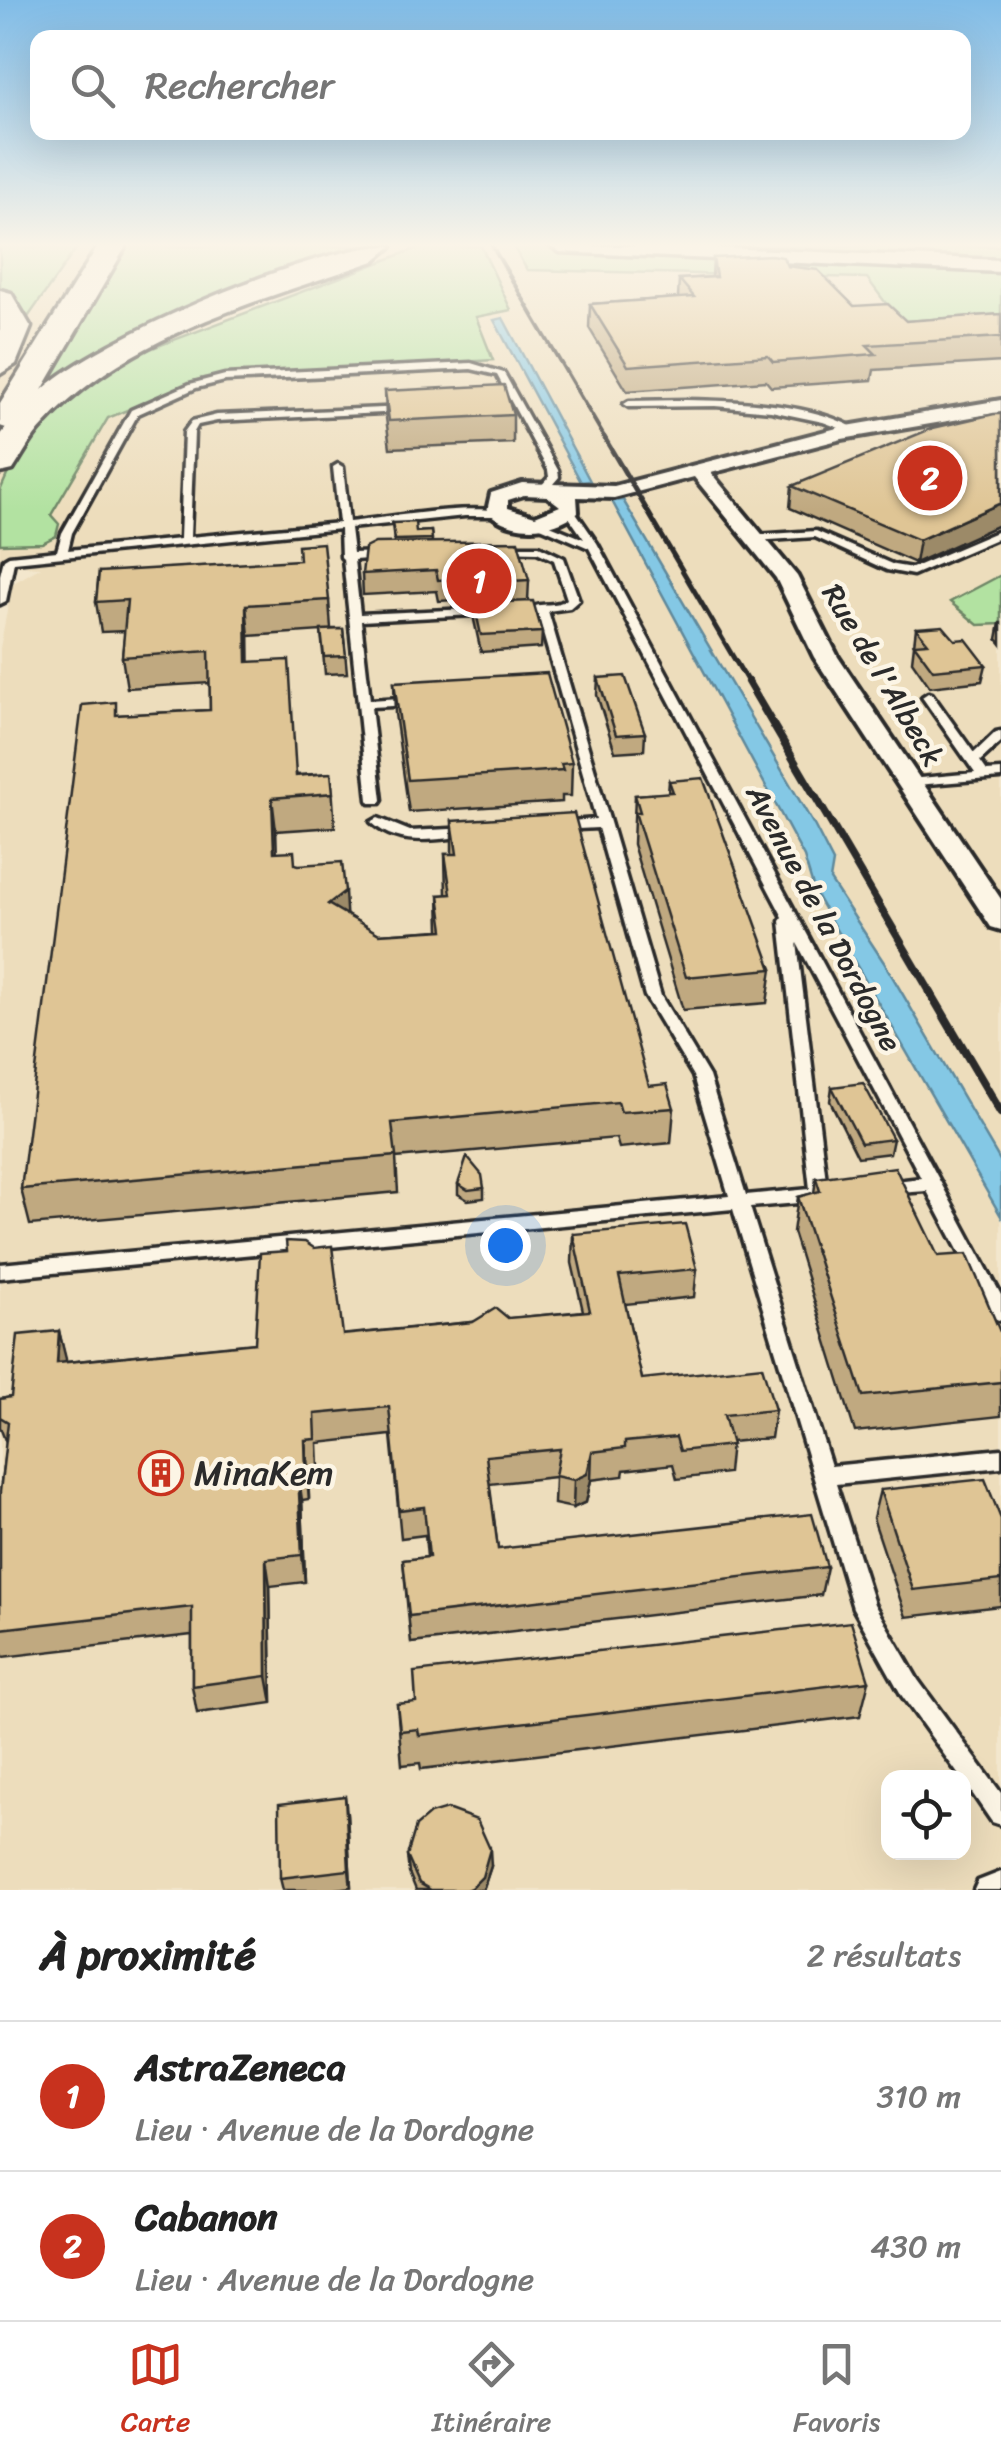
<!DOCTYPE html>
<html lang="fr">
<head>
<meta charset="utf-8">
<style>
  body { margin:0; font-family:Sriracha,sans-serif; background:#f6f6f6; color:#222 }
  .controls { position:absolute; right:30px; bottom:30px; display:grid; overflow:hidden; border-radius:20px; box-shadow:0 10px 40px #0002 }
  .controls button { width:90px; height:90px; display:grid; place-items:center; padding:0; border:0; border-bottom:2px solid #e0e0e0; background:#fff; color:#222; font:50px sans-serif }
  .you { position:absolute; left:505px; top:1245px; width:35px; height:35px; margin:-25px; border:8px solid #fff; border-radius:50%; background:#1a73e8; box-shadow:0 0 0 15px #1a73e833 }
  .badge { display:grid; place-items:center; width:65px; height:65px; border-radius:50%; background:#c8321e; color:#fff; font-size:32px; font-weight:700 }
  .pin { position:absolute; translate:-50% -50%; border:5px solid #fff; box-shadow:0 2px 10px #0006 }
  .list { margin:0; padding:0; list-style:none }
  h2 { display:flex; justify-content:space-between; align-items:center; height:130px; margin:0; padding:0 40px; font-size:42px }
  h2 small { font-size:32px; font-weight:400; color:#767676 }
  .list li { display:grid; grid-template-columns:65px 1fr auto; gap:30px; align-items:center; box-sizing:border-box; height:150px; padding:0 40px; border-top:2px solid #e0e0e0 }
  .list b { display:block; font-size:38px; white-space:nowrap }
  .list p { margin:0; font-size:32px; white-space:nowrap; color:#767676 }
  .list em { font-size:32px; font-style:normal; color:#767676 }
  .icon { flex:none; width:55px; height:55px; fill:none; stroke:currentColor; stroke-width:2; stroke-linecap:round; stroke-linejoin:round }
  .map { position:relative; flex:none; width:1001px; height:1890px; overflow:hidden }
  .search { position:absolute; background:#fff; box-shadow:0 10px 40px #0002; left:30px; right:30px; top:30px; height:110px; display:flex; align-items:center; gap:25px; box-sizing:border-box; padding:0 35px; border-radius:20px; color:#767676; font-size:38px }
  .sheet { height:430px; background:#fff }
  nav { display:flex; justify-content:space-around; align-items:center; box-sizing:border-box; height:140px; border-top:2px solid #e0e0e0; background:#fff; font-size:28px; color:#767676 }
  nav a { display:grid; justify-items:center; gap:5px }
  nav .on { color:#c8321e }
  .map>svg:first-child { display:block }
  .built { fill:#edddbc; fill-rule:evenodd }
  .green { fill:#b2e2a1; stroke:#6e8666; stroke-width:2.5 }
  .water { fill:#84c8e5; stroke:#60899b; stroke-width:2.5 }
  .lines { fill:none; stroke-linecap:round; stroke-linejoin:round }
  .service-casing { stroke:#2b2b2b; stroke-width:7 }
  .minor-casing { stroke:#2b2b2b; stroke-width:8 }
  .tertiary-casing { stroke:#2b2b2b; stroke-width:7 }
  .motorway-casing { stroke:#2b2b2b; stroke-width:7 }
  .service { fill:#fcf5e5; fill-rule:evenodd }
  .minor { fill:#fcf5e5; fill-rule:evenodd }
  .tertiary { fill:#fcf5e5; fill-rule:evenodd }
  .motorway { fill:#fcf5e5; fill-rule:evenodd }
  .rail-far3 { stroke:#2b2b2b; stroke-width:4 }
  .rail-far2 { stroke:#2b2b2b; stroke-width:5 }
  .rail-far1 { stroke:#2b2b2b; stroke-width:8 }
  .rail { stroke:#2b2b2b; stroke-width:9 }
  .wall { fill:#c0a980; stroke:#2b2b2b; stroke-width:2.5 }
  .shaded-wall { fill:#9c8a68; stroke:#2b2b2b; stroke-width:2.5 }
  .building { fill:#dfc595; stroke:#2b2b2b; stroke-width:2.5 }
  .labels { text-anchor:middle; stroke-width:9; stroke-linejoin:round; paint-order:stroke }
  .street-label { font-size:30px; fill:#2b2b2b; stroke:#fcf5e5 }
  .near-poi-label { font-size:35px; fill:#2b2b2b; stroke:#fcf5e5; text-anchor:start }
</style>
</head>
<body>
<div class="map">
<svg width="1001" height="1890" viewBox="0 0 1001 1890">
  <rect width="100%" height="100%" fill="#f3e7cd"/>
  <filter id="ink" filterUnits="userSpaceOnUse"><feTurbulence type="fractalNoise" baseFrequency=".01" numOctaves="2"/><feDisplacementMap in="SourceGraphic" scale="20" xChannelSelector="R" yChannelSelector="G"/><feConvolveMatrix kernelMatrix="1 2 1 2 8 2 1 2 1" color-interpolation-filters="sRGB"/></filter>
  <g filter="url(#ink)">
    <path class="built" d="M0,246H1001V1890H0V648L12,584L41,567L0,565ZM888,1778H964V1852H888Z"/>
    <g class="green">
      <polygon points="0,246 78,246 26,320 0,293"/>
      <polygon points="129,246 368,246 255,287 44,393 37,390"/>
      <polygon points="423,246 481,246 511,310 476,317 493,360 203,378 108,418 51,515 59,524 56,536 42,543 0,544 0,491 22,441 41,418 126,358"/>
      <polygon points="513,246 1001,269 1001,331 903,326 867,278 527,270"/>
      <polygon points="691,246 1001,246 1001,261"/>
      <polygon points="1001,575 1001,624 978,625 950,602"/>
    </g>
    <g class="water">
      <polygon points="503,318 590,481 581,482 494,320"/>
      <polygon points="623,500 814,825 833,862 830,880 885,964 1001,1162 1001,1216 815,893 804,857 612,501"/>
    </g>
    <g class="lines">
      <defs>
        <g id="service">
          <path d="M471,363L504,373L558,470L559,477L547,491L538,489L549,477L548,470L497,375L471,369L225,381L196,388L138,414L72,533L68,550L180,539L184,432L192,421L217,415L406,407L408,409L403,412L217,421L198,425L194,432L190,537L339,523L333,467L338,464L343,467L349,522C381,518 481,502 504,513L499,516H465L350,528L353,553L382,552L387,555L382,558L354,560L360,614L492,608L498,611L492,614L361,621L370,700L415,697L421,701L415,705L371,707L382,800L380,803H370L368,800L343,559L341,557L340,529L14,562L6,601L0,604V575L4,559L9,556L57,551L62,533L131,410L190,384L225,375Z"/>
          <path d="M686,400C739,401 812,403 858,430L853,433L823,422L771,411L715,406L629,407L624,404L629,401Z"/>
          <path d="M565,508H573L597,543L1001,1295V1321L994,1318L927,1191L885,1194L879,1193L876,1188L879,1183L921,1178L797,943L827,1189L831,1194L828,1199L822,1201L750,1207L831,1466L1001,1449V1467L836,1484L874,1604L918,1680L1001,1793V1825L992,1822L964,1781V1778H961L902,1696L853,1608L733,1209L0,1278V1264L729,1196L693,1076L645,996L598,828L558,830L551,826L558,822L596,819L537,612L529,609C540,601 557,608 567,599L554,560L537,552L496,551L495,549L500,546H539L564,558L579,600L570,608L548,611L661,996L709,1076L746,1195L810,1189L780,921L783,917L589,548L529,522L538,520L584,539L564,510Z"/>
          <polygon points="1001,530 1001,537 913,575 887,570 815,537 755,541 750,538 755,535 816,531 894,565 912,568"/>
          <polygon points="928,693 932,694 974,753 996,732 1001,731 1001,742 980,761 987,771 1001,770 1001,778 904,786 902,783 909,779 975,773 922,697"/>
          <path d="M378,818L410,831L470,828L477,832L470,836C436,839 398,848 371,822Z"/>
          <polygon points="1001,1872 1001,1890 974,1890 978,1881"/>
        </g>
        <path id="minor" d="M1001,400V412L842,439L711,473L797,576L838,657L1001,899V930L991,927L814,657L776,578L694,477L614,498L577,497L578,512C554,532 510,535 487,511L491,493L522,483L614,486L841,427ZM524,495L547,496L560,506L535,516L508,508V500Z"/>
        <polygon id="tertiary" points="551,246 680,246 1001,260 1001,272 560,252"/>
        <g id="motorway">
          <path d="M98,246H126L42,390C98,338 319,243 392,246L374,261C260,301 128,334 44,425C31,438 23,455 13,470L0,473V436L6,428L0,426V403Z"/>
          <polygon points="0,290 11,293 31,327 16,364 0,374"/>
        </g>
      </defs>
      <use href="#service" class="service-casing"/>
      <use href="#minor" class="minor-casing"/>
      <use href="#tertiary" class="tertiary-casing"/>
      <use href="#motorway" class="motorway-casing"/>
      <use href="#service" class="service"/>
      <use href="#minor" class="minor"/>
      <use href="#tertiary" class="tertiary"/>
      <use href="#motorway" class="motorway"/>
      <polyline class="rail-far3" points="492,246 606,440"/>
      <polyline class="rail-far2" points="604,437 749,684"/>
      <polyline class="rail-far1" points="748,682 932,995"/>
      <polyline class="rail" points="930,992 1001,1113"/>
    </g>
    <g class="wall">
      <polygon points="713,258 787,266 854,306 906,321 1001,314 1001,362 874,370 872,380 771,387 766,381 627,391 589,328 590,304 678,298 679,279 712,277"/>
      <polygon points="385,391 513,415 513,443 390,448 386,418"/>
      <polygon points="1001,414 1001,524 915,563 790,508 792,486"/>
      <polygon points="392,523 416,532 431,531 432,542 529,580 528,601 542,632 541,648 481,652 474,620 474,604 470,604 469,599 439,601 437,591 363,595 362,574 394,543"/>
      <polygon points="99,572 329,600 331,629 343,629 347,673 325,674 321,631 249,636 249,662 297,775 331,773 335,827 276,831 276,852 295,864 347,915 379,934 440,930 439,895 446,895 445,854 452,854 452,821 649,1086 674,1108 671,1143 619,1148 616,1138 396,1158 398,1192 30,1225 21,1189 118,715 210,710 210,683 127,688 122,657 125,631 101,632 96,602"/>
      <polygon points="1000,623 1001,623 1001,644 997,639"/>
      <polygon points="916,628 955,640 986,665 982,681 930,687 912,661"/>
      <polygon points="598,678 645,733 644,750 615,752 597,695"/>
      <polygon points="394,682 572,763 571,796 562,796 562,802 409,812 395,714"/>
      <polygon points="669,781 772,969 767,1003 683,1010 633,844 635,795 668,793"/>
      <polygon points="832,1087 893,1139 890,1153 858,1157 830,1101"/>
      <polygon points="816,1178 938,1256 1001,1334 1001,1416 855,1432 793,1232 798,1197 814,1193"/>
      <polygon points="458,1184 484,1188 484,1198 468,1200 458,1194"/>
      <polygon points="573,1234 697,1269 694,1297 625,1304 642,1379 775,1410 771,1438 731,1442 728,1473 677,1479 673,1464 624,1470 623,1476 591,1480 586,1502 573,1508 554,1504 555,1477 489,1484 498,1549 827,1567 821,1595 411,1643 403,1560 427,1557 425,1535 401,1538 391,1435 318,1443 319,1467 308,1468 309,1499 302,1500 305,1582 270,1586 272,1703 197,1713 192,1686 192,1635 3,1657 0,1648 0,1492 6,1443 0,1427 0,1399 11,1397 59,1331 66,1362 583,1311 572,1263"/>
      <polygon points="880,1490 1001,1519 1001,1606 906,1617 873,1518"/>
      <polygon points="869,1681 860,1716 421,1769 420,1763 402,1765 397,1704"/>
      <polygon points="347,1814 351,1887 328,1890 283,1890 280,1878"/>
      <polygon points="407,1856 491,1866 483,1890 416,1890 409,1873"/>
    </g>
    <g class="shaded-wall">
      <polygon points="1001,503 1001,524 915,563 919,540"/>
      <polygon points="246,605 249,636 250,694 247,662"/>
      <polygon points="272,798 276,831 278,886 274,852"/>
      <polygon points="345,891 347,926 328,904"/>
      <polygon points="59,1331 66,1359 64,1391 57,1363"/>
      <polygon points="305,1440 308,1468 309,1499 306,1471"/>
      <polygon points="592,1452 591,1480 586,1502 573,1508 574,1480"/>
      <polygon points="298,1472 302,1500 305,1582 302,1555"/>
      <polygon points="266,1559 270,1586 272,1703 267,1676"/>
      <polygon points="345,1796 347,1814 351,1887 349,1870"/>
      <polygon points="490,1849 491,1866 483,1890 466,1890"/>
    </g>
    <g class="building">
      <polygon points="771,255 783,257 787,266 818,270 854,306 888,304 906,321 1001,314 1001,337 867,345 876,354 773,362 768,356 628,366 590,304 694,297 679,279 716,277 713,258"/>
      <polygon points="504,385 513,415 389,421 385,391"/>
      <polygon points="994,414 1001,414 1001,503 919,540 792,486 933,428"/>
      <polygon points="415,522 416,532 431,531 432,539 395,540 392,523"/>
      <polygon points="518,541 529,580 470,583 469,578 438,580 436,570 362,574 365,548 375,543"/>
      <polygon points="323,543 329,600 246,605 247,662 289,660 296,776 331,773 333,793 272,798 274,852 294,851 295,864 299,865 342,862 345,891 328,904 379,934 444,930 439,895 451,894 445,854 457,854 452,821 574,813 649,1086 667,1084 674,1108 621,1112 618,1102 392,1123 396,1156 21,1189 82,705 116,702 116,715 210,710 209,651 122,657 127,600 96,602 99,572 299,560 298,545"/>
      <polygon points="533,601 542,632 481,635 474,603"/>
      <polygon points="943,626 955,640 966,639 986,665 933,670 914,644 928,643 916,628"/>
      <polygon points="343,629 346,656 324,657 321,630"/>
      <polygon points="547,673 572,763 561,764 563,770 408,780 394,682"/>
      <polygon points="625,676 645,733 616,735 598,678"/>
      <polygon points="703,778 772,969 686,977 635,812 640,812 635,795 673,792 669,781"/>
      <polygon points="863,1083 893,1139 861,1143 832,1087"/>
      <polygon points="467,1157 482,1175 484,1188 468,1190 458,1184"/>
      <polygon points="895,1167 938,1256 967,1254 1001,1334 1001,1382 863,1396 798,1197 820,1191 816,1178"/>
      <polygon points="685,1224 697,1269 619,1276 642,1379 762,1366 775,1410 724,1415 732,1445 680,1451 676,1437 625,1442 625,1448 592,1452 587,1474 574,1480 555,1476 560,1449 486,1456 498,1549 812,1514 827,1567 409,1616 403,1560 429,1557 424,1507 399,1510 389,1407 315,1414 316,1439 305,1440 306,1471 298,1472 302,1555 266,1559 267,1676 192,1686 192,1607 0,1629 0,1492 8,1422 0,1417 0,1399 11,1397 18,1335 59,1331 57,1363 255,1343 260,1253 287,1251 286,1241 305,1242 314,1248 332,1246 343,1335 473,1322 496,1308 508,1318 590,1311 573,1234"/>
      <polygon points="985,1479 1001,1519 1001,1580 913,1590 880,1490"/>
      <polygon points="851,1622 869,1681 419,1735 418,1729 400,1731 397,1704 416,1702 414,1672"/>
      <polygon points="345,1796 349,1870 280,1878 279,1804"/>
      <polygon points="447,1809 477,1820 490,1849 482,1877 471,1888 466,1890 431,1890 419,1883 407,1856 416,1826 430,1814"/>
    </g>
  </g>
  <linearGradient id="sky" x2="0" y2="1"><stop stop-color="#80bce7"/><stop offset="0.48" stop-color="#faf4e8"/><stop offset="1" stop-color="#faf4e8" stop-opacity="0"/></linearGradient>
  <rect width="1001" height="510" fill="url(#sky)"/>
  <defs>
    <symbol id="building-ring" viewBox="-11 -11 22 22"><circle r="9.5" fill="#fcf5e5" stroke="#c8321e" stroke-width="1.5"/><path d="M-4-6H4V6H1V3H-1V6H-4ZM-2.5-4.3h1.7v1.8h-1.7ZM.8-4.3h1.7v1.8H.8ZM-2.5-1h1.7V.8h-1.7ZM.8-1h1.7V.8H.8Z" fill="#c8321e"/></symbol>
  </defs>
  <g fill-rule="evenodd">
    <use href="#building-ring" x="136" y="1448" width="50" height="50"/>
  </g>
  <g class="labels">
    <g class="street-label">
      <text transform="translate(883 675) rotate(59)" y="10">Rue de l'Albeck</text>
      <text transform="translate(824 918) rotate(62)" y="10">Avenue de la Dordogne</text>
    </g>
    <g class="near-poi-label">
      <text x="194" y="1485">MinaKem</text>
    </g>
  </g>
</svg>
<div class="controls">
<button><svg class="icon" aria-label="locate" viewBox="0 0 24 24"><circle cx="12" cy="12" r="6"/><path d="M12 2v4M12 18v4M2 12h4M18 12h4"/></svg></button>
</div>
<div class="you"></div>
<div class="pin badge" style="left:479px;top:581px">1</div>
<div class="pin badge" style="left:930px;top:478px">2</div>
<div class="search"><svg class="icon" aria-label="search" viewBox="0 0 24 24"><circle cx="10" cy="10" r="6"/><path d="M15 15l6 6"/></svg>Rechercher</div>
</div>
<section class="sheet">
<h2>À proximité<small>2 résultats</small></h2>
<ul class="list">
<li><span class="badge">1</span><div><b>AstraZeneca</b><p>Lieu · Avenue de la Dordogne</p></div><em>310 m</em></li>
<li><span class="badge">2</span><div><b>Cabanon</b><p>Lieu · Avenue de la Dordogne</p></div><em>430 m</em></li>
</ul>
</section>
<nav>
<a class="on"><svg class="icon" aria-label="map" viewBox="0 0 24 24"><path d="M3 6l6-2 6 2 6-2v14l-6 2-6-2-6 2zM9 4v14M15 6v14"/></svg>Carte</a>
<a><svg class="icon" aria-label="directions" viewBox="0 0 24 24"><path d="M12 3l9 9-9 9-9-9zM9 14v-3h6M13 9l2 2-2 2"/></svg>Itinéraire</a>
<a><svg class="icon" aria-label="saved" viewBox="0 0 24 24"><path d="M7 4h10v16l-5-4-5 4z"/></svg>Favoris</a>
</nav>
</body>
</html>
